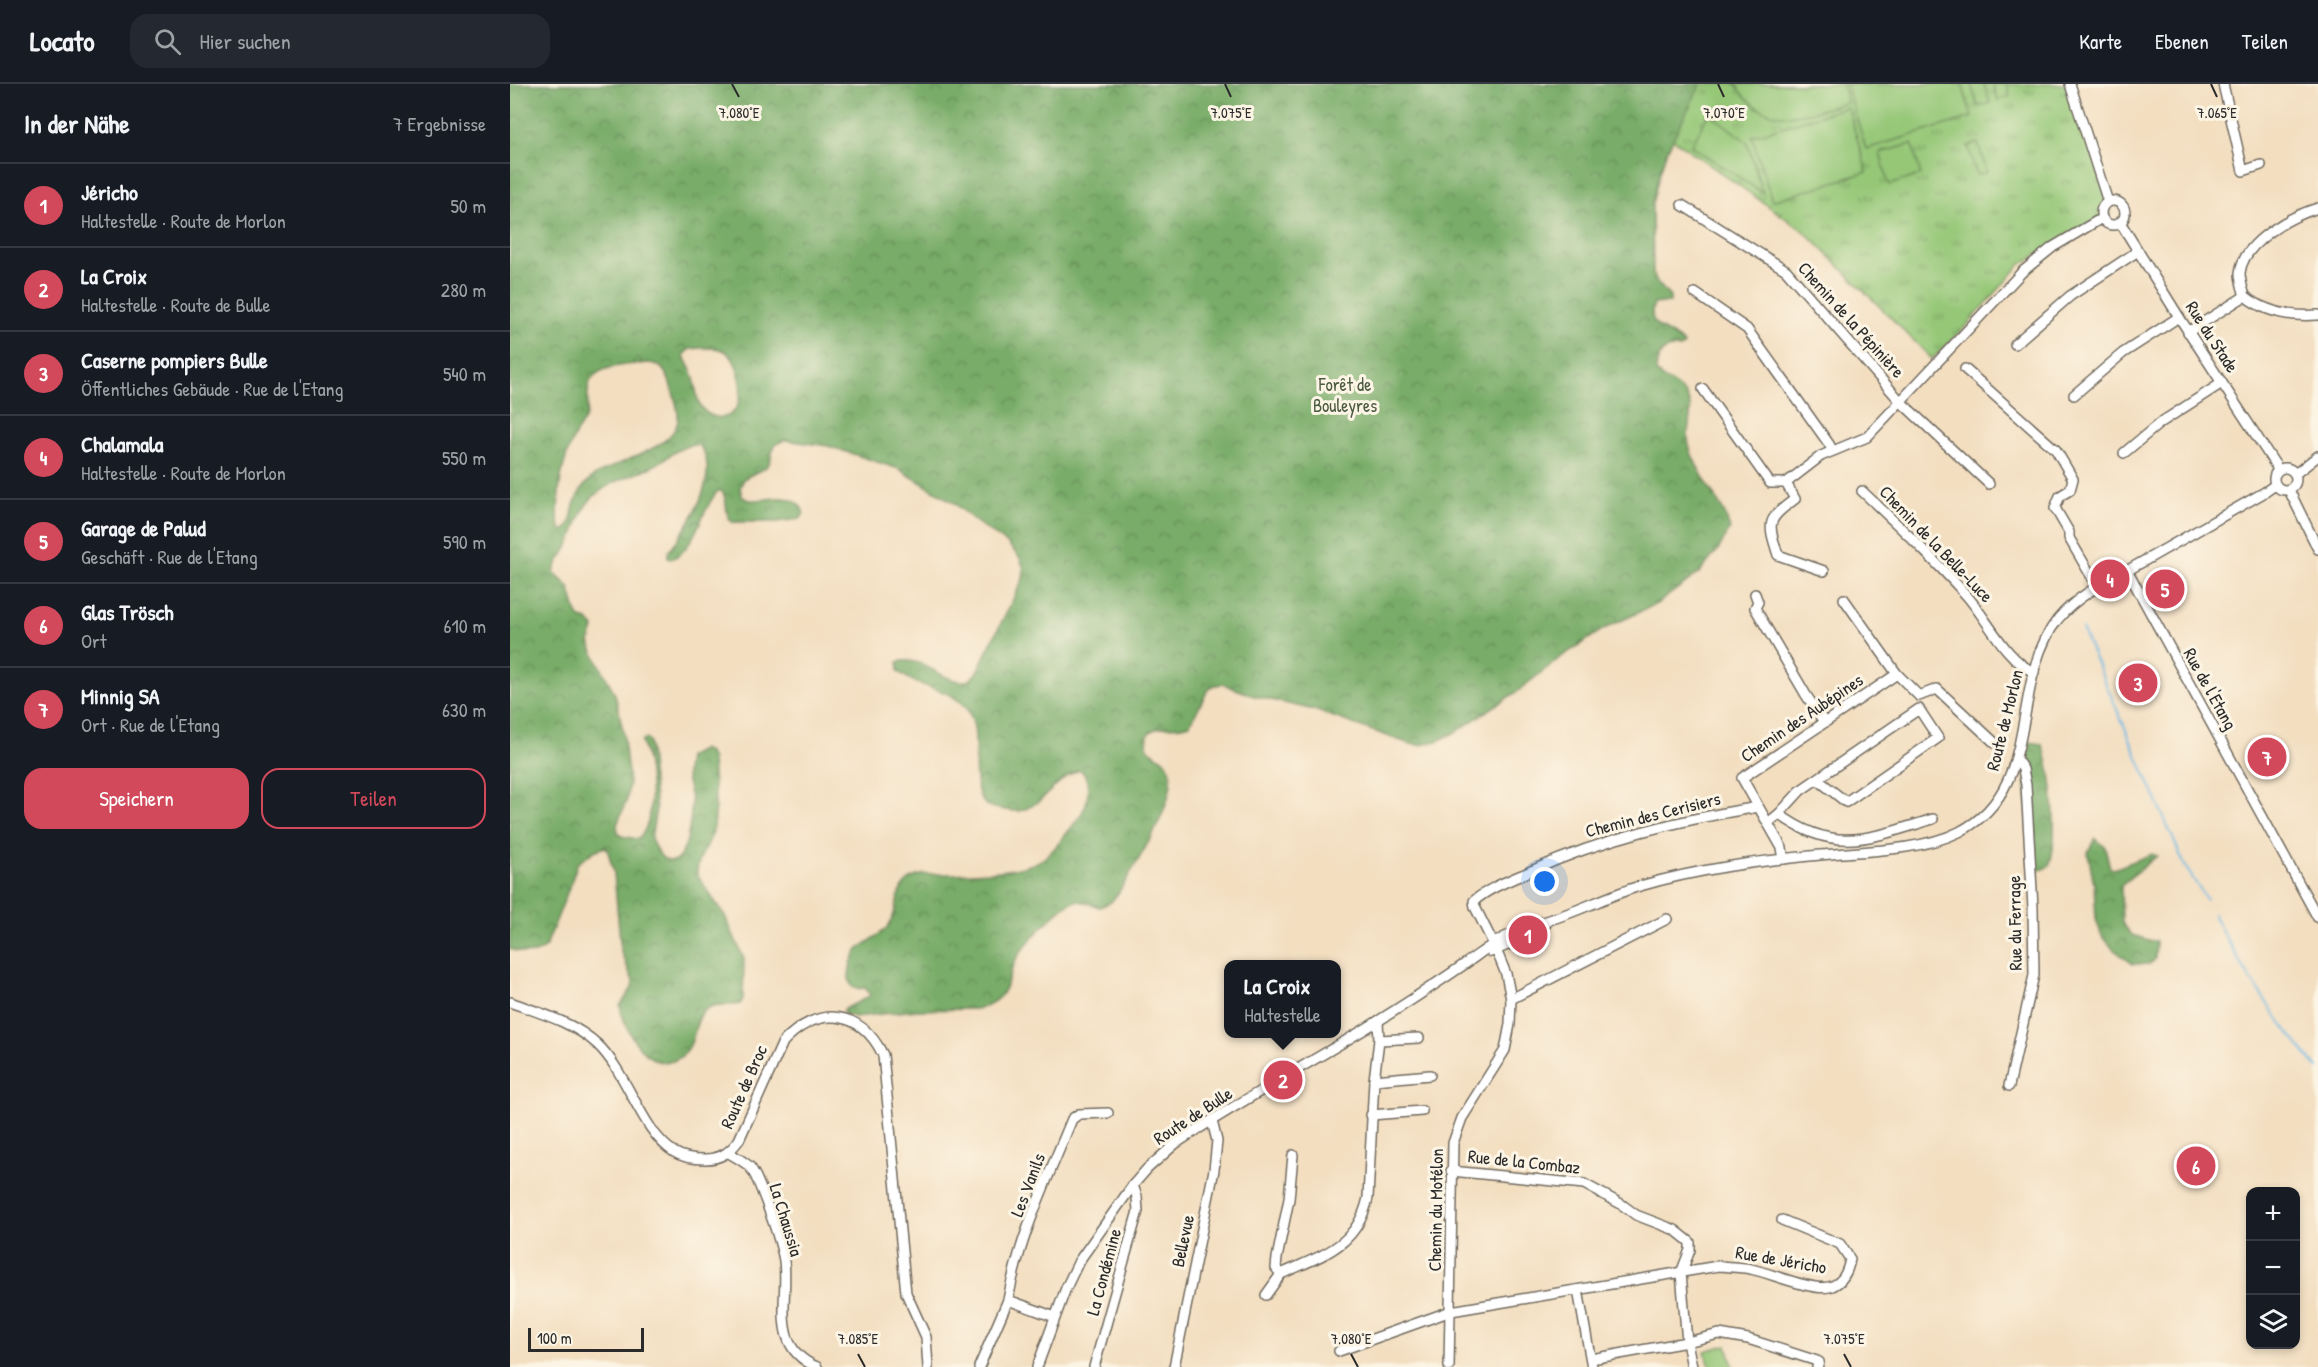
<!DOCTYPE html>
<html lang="de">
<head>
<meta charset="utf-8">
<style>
  body { margin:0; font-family:"Patrick Hand",sans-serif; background:#242831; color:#f1f3f6 }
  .controls { position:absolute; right:18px; bottom:18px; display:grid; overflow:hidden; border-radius:12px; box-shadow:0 3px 9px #0003 }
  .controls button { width:54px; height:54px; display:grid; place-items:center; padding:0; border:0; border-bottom:2px solid #363941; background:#171b24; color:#f1f3f6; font:30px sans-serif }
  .scale { position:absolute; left:18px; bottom:15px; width:116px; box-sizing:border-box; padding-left:6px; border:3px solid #2b2b2b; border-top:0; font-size:16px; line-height:21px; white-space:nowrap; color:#2b2b2b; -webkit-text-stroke:4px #fcf5e5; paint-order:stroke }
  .you { position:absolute; left:1035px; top:798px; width:21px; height:21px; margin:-15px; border:4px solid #fff; border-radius:50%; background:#1a73e8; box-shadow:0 0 0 9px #1a73e833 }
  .badge { display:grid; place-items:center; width:39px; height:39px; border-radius:50%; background:#d1495b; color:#fff; font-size:20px; font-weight:700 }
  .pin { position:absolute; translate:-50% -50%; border:3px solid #fff; box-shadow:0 2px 6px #0006 }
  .popup { position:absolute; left:714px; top:876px; width:117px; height:78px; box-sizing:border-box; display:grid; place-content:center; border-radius:12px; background:#171b24; filter:drop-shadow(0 2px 4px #0005); font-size:20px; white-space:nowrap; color:#9ea1a6 }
  .popup b { font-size:22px; color:#f1f3f6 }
  .popup::after { content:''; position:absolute; left:50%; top:100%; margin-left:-12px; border:12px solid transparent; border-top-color:#171b24 }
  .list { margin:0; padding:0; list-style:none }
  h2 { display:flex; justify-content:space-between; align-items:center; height:78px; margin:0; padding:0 24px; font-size:26px }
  h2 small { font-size:20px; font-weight:400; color:#9ea1a6 }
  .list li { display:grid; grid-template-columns:39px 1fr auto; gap:18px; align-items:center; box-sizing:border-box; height:84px; padding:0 24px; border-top:2px solid #363941 }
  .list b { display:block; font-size:22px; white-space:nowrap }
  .list p { margin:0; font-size:20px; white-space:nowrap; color:#9ea1a6 }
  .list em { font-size:20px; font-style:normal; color:#9ea1a6 }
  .actions { display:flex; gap:12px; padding:18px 24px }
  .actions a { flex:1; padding:14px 0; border:2px solid #d1495b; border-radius:18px; text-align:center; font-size:21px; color:#d1495b }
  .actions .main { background:#d1495b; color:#fff }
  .icon { flex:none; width:33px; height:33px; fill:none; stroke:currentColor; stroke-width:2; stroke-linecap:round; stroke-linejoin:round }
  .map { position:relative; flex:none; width:1808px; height:1283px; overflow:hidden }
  header { display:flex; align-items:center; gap:36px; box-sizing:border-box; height:84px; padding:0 30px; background:#171b24; border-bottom:2px solid #363941 }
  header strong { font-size:28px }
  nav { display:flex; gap:33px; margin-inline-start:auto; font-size:21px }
  .search { width:420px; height:54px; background:#242831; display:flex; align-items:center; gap:15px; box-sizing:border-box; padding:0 21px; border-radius:18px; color:#9ea1a6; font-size:22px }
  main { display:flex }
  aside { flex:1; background:#171b24 }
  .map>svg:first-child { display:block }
  .forest { fill:url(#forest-crowns); stroke:#526c4a; stroke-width:1.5; fill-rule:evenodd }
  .park { fill:url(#park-tufts); stroke:#607951; stroke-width:1.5 }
  .pitch { fill:#95c777; stroke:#607951; stroke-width:1.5 }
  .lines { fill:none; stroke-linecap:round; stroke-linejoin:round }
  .stream { stroke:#68b6e2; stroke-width:2 }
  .minor-casing { stroke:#716a5f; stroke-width:12 }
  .minor { stroke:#fff; stroke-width:9 }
  .ticks { fill:none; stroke:#2b2b2b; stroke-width:2 }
  .labels { text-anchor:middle; stroke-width:6; stroke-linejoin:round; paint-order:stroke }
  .street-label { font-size:18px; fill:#2b2b2b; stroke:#fcf5e5 }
  .park-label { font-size:18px; fill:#4b5a42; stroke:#fcf5e5 }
  .ticks-label { font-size:15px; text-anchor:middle; fill:#2b2b2b; stroke:#fcf5e5; stroke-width:6; stroke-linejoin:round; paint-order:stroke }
</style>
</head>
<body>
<header>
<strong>Locato</strong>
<div class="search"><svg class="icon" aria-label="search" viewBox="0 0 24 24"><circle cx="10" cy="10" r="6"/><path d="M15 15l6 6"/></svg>Hier suchen</div>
<nav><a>Karte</a><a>Ebenen</a><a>Teilen</a></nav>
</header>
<main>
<aside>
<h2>In der Nähe<small>7 Ergebnisse</small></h2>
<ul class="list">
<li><span class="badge">1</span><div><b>Jéricho</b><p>Haltestelle · Route de Morlon</p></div><em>50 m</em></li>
<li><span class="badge">2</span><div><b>La Croix</b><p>Haltestelle · Route de Bulle</p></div><em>280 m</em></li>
<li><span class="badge">3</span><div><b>Caserne pompiers Bulle</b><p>Öffentliches Gebäude · Rue de l'Etang</p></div><em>540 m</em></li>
<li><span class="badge">4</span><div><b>Chalamala</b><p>Haltestelle · Route de Morlon</p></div><em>550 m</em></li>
<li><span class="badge">5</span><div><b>Garage de Palud</b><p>Geschäft · Rue de l'Etang</p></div><em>590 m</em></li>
<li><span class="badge">6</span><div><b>Glas Trösch</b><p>Ort</p></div><em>610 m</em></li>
<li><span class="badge">7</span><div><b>Minnig SA</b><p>Ort · Rue de l'Etang</p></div><em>630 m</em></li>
</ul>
<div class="actions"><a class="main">Speichern</a><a>Teilen</a></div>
</aside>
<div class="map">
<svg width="1808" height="1283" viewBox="0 0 1808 1283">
  <defs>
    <pattern id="forest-crowns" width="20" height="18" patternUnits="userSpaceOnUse" patternTransform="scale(1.5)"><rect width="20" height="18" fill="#78ac68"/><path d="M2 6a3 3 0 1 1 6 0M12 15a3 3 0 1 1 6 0" fill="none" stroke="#638c56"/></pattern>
    <pattern id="park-tufts" width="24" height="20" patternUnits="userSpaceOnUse" patternTransform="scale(1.5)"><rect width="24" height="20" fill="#95c777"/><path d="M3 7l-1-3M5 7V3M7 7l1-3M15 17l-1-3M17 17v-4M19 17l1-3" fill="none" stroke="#7aa262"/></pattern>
  </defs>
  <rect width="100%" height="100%" fill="#fcf5e5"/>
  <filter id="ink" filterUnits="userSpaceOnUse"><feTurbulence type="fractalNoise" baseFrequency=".0167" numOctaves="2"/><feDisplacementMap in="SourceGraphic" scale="12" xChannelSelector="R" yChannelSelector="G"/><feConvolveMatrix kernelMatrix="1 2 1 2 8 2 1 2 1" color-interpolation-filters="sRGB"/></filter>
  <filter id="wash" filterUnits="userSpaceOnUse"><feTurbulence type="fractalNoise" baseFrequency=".008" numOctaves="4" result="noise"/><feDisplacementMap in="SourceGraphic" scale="24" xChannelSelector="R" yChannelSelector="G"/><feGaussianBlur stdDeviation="1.35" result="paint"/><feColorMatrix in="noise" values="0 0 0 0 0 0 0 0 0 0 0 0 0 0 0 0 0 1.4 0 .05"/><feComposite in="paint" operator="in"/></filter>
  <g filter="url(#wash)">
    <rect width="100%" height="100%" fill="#f3dec0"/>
    <g class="forest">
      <path d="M0,0H1191L1156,69L1149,91L1142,120L1143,189L1147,198L1160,213V218L1144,220C1134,247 1164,246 1174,261L1170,264C1152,262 1147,271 1146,288C1154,297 1167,299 1175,310C1186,325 1177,339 1178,355C1180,378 1205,410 1215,430L1220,445L1208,466L1189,489L1148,519L1092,546L1051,573L1008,607L944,649L927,657L911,661L900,660L804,626L744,612L713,600L705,601L698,606L680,640C665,646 650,638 638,650L637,663C643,670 653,673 658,681C674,711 624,781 609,808L601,818L590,823C583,821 574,817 567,817C553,817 514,862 507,874C493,900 501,915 466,925L406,926L345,933L334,930L333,926L358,913L360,910L355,904C351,904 345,906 342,902C335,894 342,874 347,867C356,857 371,852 379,841C389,827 384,807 399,796C411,788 426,790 440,790C465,789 513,789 534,774C543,768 549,759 556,750C563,741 573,731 576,720C579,710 579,692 570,686C546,693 534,722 509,727C503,728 496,726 490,725C485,724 478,723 474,719C456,697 475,648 456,624C440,603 407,605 388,587V578C415,570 435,604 460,596L466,589L513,495L514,485L510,474L498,460L466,438L443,418L389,385L318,362L275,356C256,362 266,375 256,383C250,388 240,390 234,395L230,404L232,412C236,415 236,416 241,416C257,417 279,407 291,423C295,428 294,431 290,435L267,438H222C213,429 219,417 212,407H208C192,423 185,467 161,475L158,474V468C178,444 213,390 189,361C175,359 158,373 147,380C125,392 99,396 81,415C70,427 66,446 59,461C54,470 45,479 44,489L59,503L67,530L70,534L78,536L84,544L80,557L82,566L105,610L113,646L119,699L117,715L107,741L108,748L111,752L127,755C146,744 141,688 135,669C134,664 131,662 132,656L136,655L139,657L146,725L141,755C144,762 148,770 154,775C178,790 182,729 181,716C180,708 177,700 176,692C176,686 177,680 178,673L193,665L199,669L202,676C203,699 208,725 203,747C199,763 186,774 187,791L215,832L234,875L233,915L230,920C217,923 205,917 194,927C184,935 186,958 175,969C145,999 114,949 110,922L122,904L123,897L111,868L104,789L97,764L95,763L84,767L67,780L61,799L36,862C26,874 13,869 0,865ZM190,264C196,264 207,263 213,266C236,277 239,339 206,333C199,331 195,329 191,323C185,314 187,302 183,291C181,284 175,278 174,270L180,265ZM138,279C151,279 156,288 160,299C163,310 169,323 168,335C165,367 101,377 80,395C74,401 68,410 65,418C61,428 63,441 54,447L50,444L48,436C48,403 51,381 65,351C68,345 72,340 75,335C81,322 73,301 85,291C98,280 122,281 138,279Z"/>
      <path d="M1519,658L1532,660C1543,685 1549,756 1539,782L1531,786L1523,784L1516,701Z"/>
      <polygon points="1585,754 1595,763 1600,784 1604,785 1642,770 1647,772 1611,801 1612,839 1622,851 1646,858 1645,875 1639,880 1623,880 1603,865 1591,850 1586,835 1584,800 1578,768"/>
    </g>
    <polygon class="park" points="1191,0 1563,0 1601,129 1511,180 1460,238 1422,275 1295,148 1163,55"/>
    <g class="pitch">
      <path d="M1226,0H1332L1338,18C1295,30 1255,48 1226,0Z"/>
      <polygon points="1336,0 1452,0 1462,33 1356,65"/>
      <polygon points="1461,0 1474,0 1480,19 1468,22"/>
      <polygon points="1483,0 1497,0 1500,12 1488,16"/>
      <polygon points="1338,23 1357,88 1262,117 1242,52"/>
      <polygon points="1199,29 1237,58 1253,109 1181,62"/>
      <polygon points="1468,59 1477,88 1467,91 1458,62"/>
      <polygon points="1402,60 1411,91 1379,101 1370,69"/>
      <polygon points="1217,1261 1223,1283 1200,1283 1195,1267"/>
    </g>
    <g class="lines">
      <g class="stream">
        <polyline points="1572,545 1675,782 1696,815"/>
        <path d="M1703,830C1728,880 1771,943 1808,984"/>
      </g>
    </g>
  </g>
  <g filter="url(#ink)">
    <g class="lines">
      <defs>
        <g id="minor">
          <polyline points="1560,0 1598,118"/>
          <polyline points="1713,0 1733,87 1751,81"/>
          <circle cx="1603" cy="129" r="12"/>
          <polyline points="1172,121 1276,186 1391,318 1479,400"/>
          <polyline points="1610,138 1669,233 1768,385"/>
          <polyline points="1185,209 1237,245 1319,360 1322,366"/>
          <path d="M1735,212C1733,205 1730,197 1730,189C1733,158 1781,132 1808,124"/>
          <path d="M1678,248L1735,212C1756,229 1782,233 1808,231"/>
          <polyline points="1505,260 1560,212 1628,167"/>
          <polyline points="1455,285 1546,366 1563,395 1560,406 1550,412 1545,424 1559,448 1559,454 1587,502"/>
          <polyline points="1193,305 1260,399 1276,399 1311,372 1357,353 1512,188 1543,163 1592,134"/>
          <polyline points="1564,311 1613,269 1669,233"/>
          <polyline points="1614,369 1650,339 1712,299"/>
          <circle cx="1775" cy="395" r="11"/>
          <polyline points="1785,390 1808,372"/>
          <path d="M1276,399L1285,415C1257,436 1257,437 1268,471L1314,487"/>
          <polyline points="1779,406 1808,465"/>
          <path d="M1352,407C1388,441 1424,475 1457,512C1477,535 1496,576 1524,588"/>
          <polyline points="1617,486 1808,834"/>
          <polyline points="1245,510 1248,518 1245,524 1296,611 1314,638"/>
          <polyline points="1334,515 1387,590 1409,612 1427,605 1485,659"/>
          <path d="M1269,730C1325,772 1363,753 1423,735"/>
          <polyline points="1259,738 1269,730 1291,706 1409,625 1428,654 1336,718 1307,695"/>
          <polyline points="1274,775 1272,764 1232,694 1387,590"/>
          <polyline points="981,868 1002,859 1036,840"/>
          <polyline points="1001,915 1157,835"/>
          <path d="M0,918C30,929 63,938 87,960C118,989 131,1047 164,1068C173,1074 185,1075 195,1075C211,1075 220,1068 229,1056L273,958C307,922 350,924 373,971L396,1209L416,1253L418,1283"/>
          <polyline points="869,956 909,954"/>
          <polyline points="864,996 920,991"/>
          <polyline points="1499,1002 1524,891 1523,824 1516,701 1513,685 1506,675"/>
          <polyline points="861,1031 912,1027"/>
          <path d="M219,1069C226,1073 233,1077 239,1082C249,1092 272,1162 274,1177C279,1217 259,1263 307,1283"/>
          <path d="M783,1071L779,1115L767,1174L766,1184L771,1190C812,1171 847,1163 858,1114L864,996L869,956L868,937"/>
          <polyline points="941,1087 1074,1100 1111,1120 1126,1131 1165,1146 1180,1158 1180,1166 1171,1189 1177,1258 1209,1250 1238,1255 1307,1277 1309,1278 1307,1283"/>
          <polyline points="1068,1206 1082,1283"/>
          <polyline points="756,1211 771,1190"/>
          <path d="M545,1233L498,1216C509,1153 538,1094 562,1035L569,1030L598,1029"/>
          <path d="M829,1267L941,1227L1208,1182C1219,1183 1230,1183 1241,1185C1260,1189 1302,1207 1319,1203C1332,1200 1338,1187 1340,1175L1330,1160L1272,1136"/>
          <polyline points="1081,1275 1177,1258 1182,1283"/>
          <polyline points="469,1283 498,1216"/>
          <path d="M527,1283L556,1204L569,1177L623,1101L637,1085L665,1060C731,1016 801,979 868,937C896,920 924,901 952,882C965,873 978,863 991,855C1008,846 1024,841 1042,835C1072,826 1099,811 1130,802C1188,785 1249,777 1310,771C1352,767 1411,767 1449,748C1534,705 1498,598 1548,535C1568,511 1594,499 1620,485C1665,459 1710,434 1755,408L1765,401"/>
          <polyline points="584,1283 628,1127 627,1113 623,1101"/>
          <polyline points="664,1283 704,1086 707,1057 702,1037"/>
          <path d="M939,1283L943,1059L952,1034L995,966L1000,940L1001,915L996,890L985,863L965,823L964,817C980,803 1003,795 1021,787C1094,754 1170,736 1248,723"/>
        </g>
      </defs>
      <use href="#minor" class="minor-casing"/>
      <use href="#minor" class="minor"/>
    </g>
  </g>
  <path class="ticks" d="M222,0L229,13M715,0L721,13M1208,0L1214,13M1701,0L1707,13M348,1270L355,1283M841,1270L848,1283M1334,1270L1341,1283"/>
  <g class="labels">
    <g class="street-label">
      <text transform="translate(1341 236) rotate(48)" y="6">Chemin de la Pépinière</text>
      <text transform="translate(1702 253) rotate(57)" y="6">Rue du Stade</text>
      <text transform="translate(1426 460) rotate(46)" y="6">Chemin de la Belle-Luce</text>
      <text transform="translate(1700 605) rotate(61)" y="6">Rue de l'Etang</text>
      <text transform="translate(1292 634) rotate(-34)" y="6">Chemin des Aubépines</text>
      <text transform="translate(1495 636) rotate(-76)" y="6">Route de Morlon</text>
      <text transform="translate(1143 731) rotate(-14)" y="6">Chemin des Cerisiers</text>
      <text transform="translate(1505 839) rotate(-91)" y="6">Rue du Ferrage</text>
      <text transform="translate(234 1003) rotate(-66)" y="6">Route de Broc</text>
      <text transform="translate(683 1032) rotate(-33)" y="6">Route de Bulle</text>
      <text transform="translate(1014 1078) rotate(6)" y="6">Rue de la Combaz</text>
      <text transform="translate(518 1101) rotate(-69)" y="6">Les Vanils</text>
      <text transform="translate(926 1126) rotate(-89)" y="6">Chemin du Motélon</text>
      <text transform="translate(276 1136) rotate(73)" y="6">La Chaussia</text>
      <text transform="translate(673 1157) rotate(-78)" y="6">Bellevue</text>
      <text transform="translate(1271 1176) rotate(10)" y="6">Rue de Jéricho</text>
      <text transform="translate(594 1188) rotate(-75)" y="6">La Condémine</text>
    </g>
    <g class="park-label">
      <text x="835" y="307">Forêt de<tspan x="835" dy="21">Bouleyres</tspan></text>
    </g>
  </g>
  <g class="ticks-label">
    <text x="229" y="34">7.080°E</text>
    <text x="721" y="34">7.075°E</text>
    <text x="1214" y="34">7.070°E</text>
    <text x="1707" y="34">7.065°E</text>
    <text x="348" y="1260">7.085°E</text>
    <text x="841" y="1260">7.080°E</text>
    <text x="1334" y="1260">7.075°E</text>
  </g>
</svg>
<div class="controls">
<button>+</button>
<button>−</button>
<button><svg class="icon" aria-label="layers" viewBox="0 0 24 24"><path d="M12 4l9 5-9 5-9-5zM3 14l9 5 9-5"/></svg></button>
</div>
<div class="scale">100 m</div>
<div class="you"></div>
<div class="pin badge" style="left:1018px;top:851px">1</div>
<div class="pin badge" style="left:773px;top:996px">2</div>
<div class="popup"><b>La Croix</b>Haltestelle</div>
<div class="pin badge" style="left:1628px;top:599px">3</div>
<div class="pin badge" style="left:1600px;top:495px">4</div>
<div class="pin badge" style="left:1655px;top:505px">5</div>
<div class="pin badge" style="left:1686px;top:1082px">6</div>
<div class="pin badge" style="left:1757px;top:673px">7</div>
</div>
</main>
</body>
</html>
